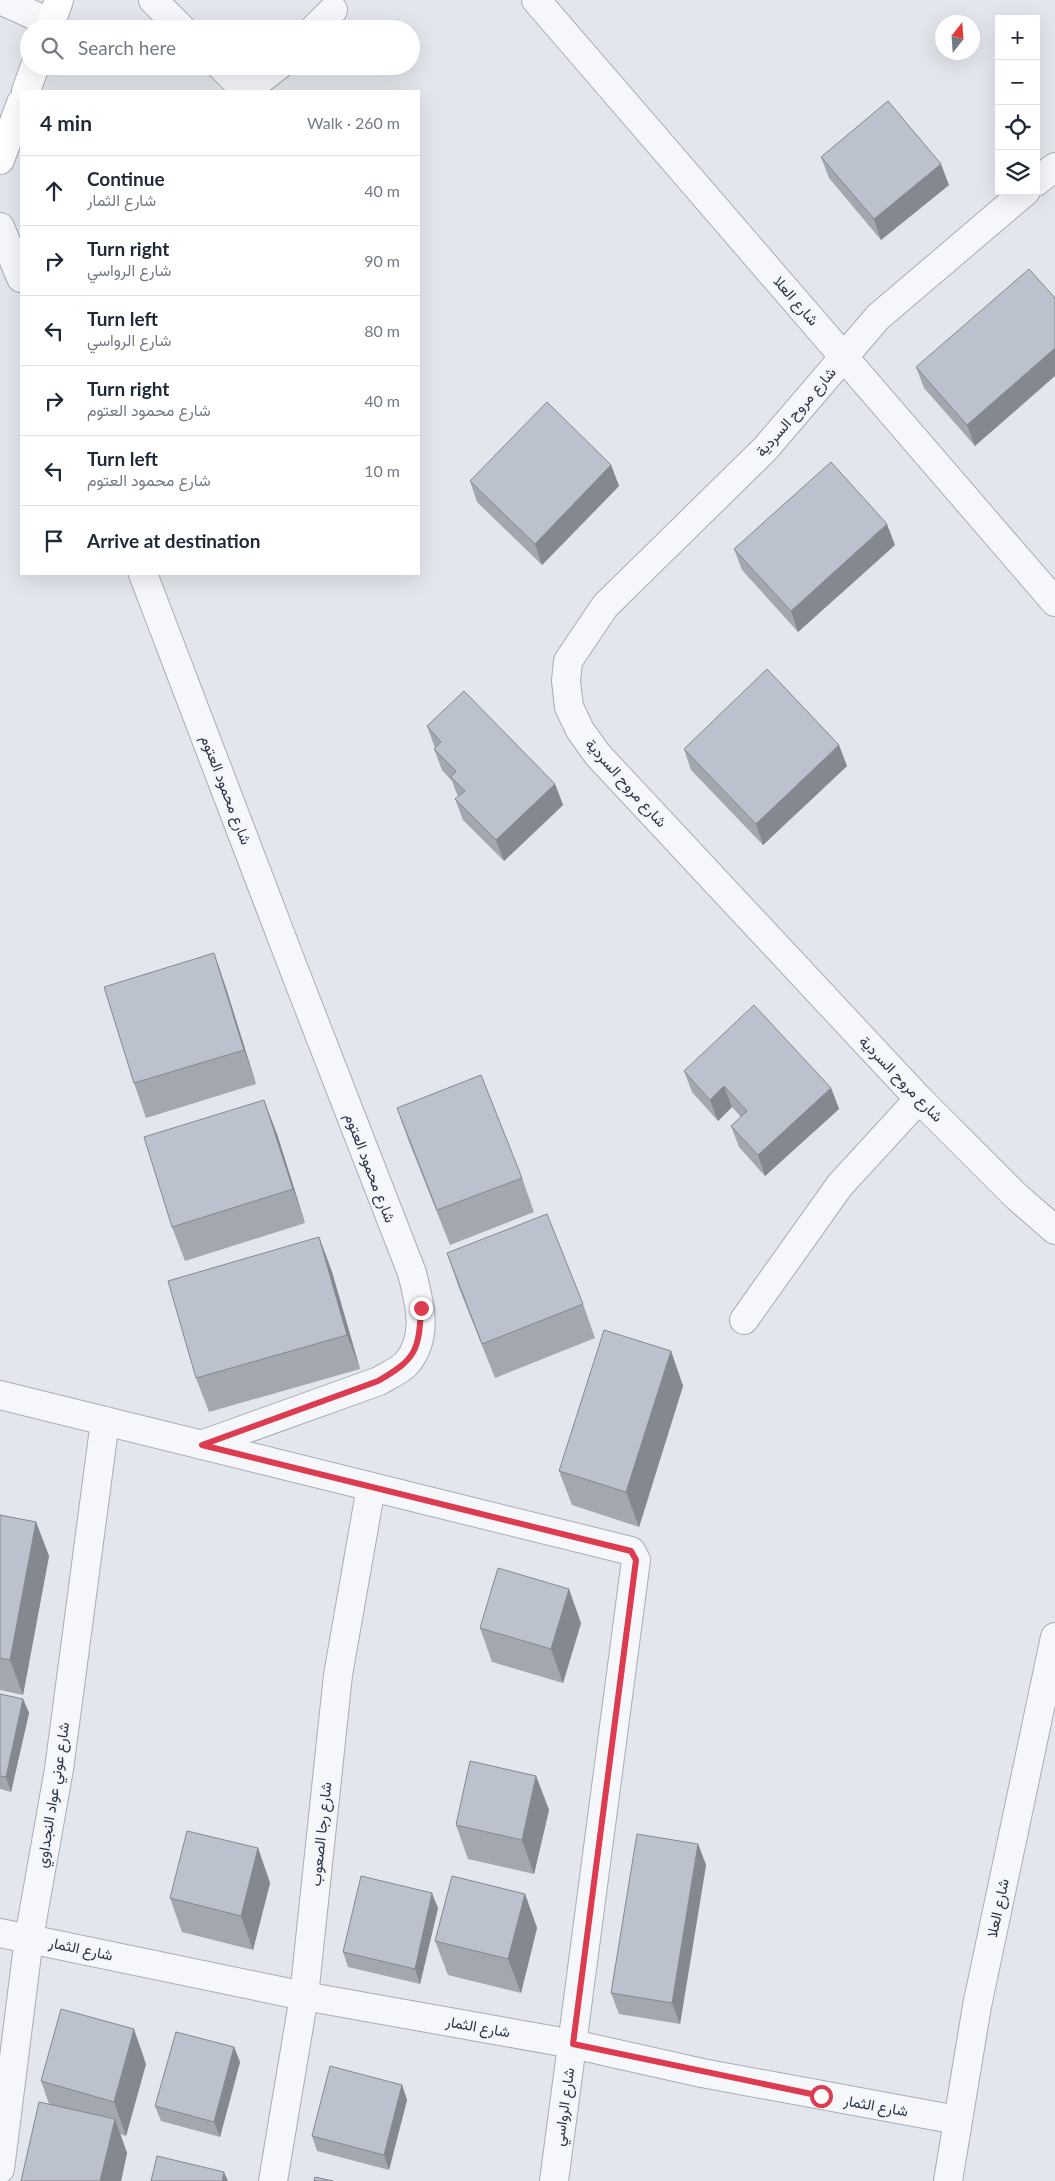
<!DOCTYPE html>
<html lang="en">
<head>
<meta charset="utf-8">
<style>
  body { margin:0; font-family:Lato,Vazirmatn,sans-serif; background:#f6f6f7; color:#1f2937 }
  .controls { position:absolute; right:15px; top:15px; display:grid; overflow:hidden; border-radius:0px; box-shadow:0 5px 20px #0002 }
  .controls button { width:45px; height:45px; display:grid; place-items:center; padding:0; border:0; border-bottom:1px solid #e0e1e3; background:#fff; color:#1f2937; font:25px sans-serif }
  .compass { position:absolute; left:935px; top:15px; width:45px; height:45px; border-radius:50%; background:#fff; box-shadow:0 5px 20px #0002; rotate:17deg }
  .stop { position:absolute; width:15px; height:15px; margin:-11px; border:4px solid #dd3c50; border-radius:50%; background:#fff }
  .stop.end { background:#dd3c50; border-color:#fff; box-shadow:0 1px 5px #0008 }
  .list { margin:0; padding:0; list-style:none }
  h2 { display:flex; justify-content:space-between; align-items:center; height:65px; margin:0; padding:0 20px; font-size:21px }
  h2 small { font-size:16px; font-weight:400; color:#747a83 }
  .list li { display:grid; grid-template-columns:32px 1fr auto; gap:15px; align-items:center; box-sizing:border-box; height:70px; padding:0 20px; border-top:1px solid #e0e1e3 }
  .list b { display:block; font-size:19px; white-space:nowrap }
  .list p { margin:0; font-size:16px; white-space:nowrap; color:#747a83 }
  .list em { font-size:16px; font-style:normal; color:#747a83 }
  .icon { flex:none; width:28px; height:28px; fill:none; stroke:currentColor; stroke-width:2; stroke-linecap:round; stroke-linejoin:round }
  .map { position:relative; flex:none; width:1055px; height:2181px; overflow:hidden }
  .search { position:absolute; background:#fff; box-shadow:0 5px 20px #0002; left:20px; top:20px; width:400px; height:55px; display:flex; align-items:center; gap:12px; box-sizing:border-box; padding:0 18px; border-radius:28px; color:#747a83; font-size:19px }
  .panel { position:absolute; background:#fff; box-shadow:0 5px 20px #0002; left:20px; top:90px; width:400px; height:485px; border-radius:0px }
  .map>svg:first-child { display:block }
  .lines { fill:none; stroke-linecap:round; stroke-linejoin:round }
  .street-casing { stroke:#a7adb7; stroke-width:30 }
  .secondary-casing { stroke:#a7adb7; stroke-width:30 }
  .street { stroke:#f6f7fa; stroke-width:28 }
  .secondary { stroke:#fff; stroke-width:28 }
  .wall { fill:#a2a7b0 }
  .shaded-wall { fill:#848890 }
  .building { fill:#bcc2cd; stroke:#848890 }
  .route { stroke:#dd3c50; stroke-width:6 }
  .labels { text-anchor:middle; stroke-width:4; stroke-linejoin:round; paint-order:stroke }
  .street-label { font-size:15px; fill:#283347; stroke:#f3f5f9 }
</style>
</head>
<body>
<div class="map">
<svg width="1055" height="2181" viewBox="0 0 1055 2181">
  <rect width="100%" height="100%" fill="#e3e6ec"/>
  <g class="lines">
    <defs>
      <g id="street">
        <polyline points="0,0 51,23"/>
        <polyline points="153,0 182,29"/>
        <polyline points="536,0 1055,602"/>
        <polyline points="314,29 333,10"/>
        <polyline points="221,66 241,86 252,86 278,66"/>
        <polyline points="1036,182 1055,167"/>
        <polyline points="1026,191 878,317 765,449 605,606 568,661 566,681 569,707 580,730 597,754 919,1099 1016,1196 1055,1230"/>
        <polyline points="0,227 21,278"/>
        <path d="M143,574L293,967L412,1273C420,1304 429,1338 406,1364C399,1371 387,1376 379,1381L201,1445"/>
        <polyline points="744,1320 840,1185 919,1099"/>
        <polyline points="0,1395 631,1551 636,1560 554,2181"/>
        <polyline points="0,1933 304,1996 573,2044 702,2073 957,2120"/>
        <polyline points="0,2169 29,1938 59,1769 105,1421"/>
        <polyline points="273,2181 304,1996 338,1675 371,1487"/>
        <polyline points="948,2181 977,2006 1055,1637"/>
      </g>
      <g id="secondary">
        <polyline points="49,29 59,0"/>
        <polyline points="26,91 35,66"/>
        <polyline points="0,160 21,103"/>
      </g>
    </defs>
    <use href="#street" class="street-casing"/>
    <use href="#secondary" class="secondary-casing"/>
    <use href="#street" class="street"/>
    <use href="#secondary" class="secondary"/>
  </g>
  <g class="wall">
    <polygon points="821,157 949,185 881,240 829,178"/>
    <polygon points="1055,298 975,446 924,388 916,367"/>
    <polygon points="611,465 619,486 542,565 477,502 470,481"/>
    <polygon points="895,545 798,632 742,570 734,549"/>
    <polygon points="427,726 555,784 563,805 504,861 463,820 455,799 458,797 452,781 442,770 434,749 435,748"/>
    <polygon points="684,749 847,766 763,845 691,770"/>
    <polygon points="214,953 226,988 256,1084 146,1118 134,1083"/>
    <polygon points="684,1071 831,1088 839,1109 765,1176 739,1147 731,1126 741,1117 732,1107 718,1121 692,1092"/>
    <polygon points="397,1108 522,1178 534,1212 450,1245 409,1142"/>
    <polygon points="277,1134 305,1223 185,1261 172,1227"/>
    <polygon points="319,1237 332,1272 360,1369 209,1412 196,1378"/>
    <polygon points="447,1253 583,1304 595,1338 495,1378 459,1288"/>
    <polygon points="671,1351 683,1386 639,1527 572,1505 559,1471"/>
    <polygon points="0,1515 36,1522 49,1556 23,1695 0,1690"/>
    <polygon points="581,1623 563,1683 492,1662 480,1628"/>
    <polygon points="0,1694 23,1699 29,1713 11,1792 0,1789"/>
    <polygon points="536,1776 549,1810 534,1874 468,1859 456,1825"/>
    <polygon points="698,1844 706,1865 680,2024 619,2014 611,1993"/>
    <polygon points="258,1848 270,1883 253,1950 182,1932 170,1898"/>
    <polygon points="525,1894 537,1928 521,1993 448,1975 435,1941"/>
    <polygon points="438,1908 420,1984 348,1967 343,1952"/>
    <polygon points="234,2047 240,2062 220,2137 161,2121 155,2106"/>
    <polygon points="146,2064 126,2136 120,2134 127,2153 121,2181 21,2181 49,2104 41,2081"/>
    <polygon points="402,2085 407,2100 389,2170 317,2151 312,2136"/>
  </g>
  <g class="shaded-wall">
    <polygon points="941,164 949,185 881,240 874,219"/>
    <polygon points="1055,348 1055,376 975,446 967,425"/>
    <polygon points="611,465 619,486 542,565 535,544"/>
    <polygon points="887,524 895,545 798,632 791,611"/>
    <polygon points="839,745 847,766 763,845 756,824"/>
    <polygon points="555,784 563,805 504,861 496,840"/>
    <polygon points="214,953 226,988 256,1084 244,1050"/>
    <polygon points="724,1086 732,1107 718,1121 710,1100"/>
    <polygon points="831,1088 839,1109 765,1176 758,1155"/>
    <polygon points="264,1100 277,1134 305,1223 293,1189"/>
    <polygon points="319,1237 332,1272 360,1369 347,1335"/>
    <polygon points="671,1351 683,1386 639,1527 626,1492"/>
    <polygon points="36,1522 49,1556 23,1695 10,1660"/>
    <polygon points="569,1589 581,1623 563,1683 551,1649"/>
    <polygon points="23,1699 29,1713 11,1792 6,1777"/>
    <polygon points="536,1776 549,1810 534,1874 522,1840"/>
    <polygon points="698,1844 706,1865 680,2024 672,2003"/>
    <polygon points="258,1848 270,1883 253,1950 241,1916"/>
    <polygon points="432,1893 438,1908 420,1984 415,1969"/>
    <polygon points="525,1894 537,1928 521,1993 508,1959"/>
    <polygon points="134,2029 146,2064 126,2136 114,2102"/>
    <polygon points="234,2047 240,2062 220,2137 214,2122"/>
    <polygon points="402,2085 407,2100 389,2170 384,2155"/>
    <polygon points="115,2119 127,2153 121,2181 100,2181"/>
    <polygon points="224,2172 228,2181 222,2181"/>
  </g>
  <g class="building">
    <polygon points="888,101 941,164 874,219 821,157"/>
    <polygon points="1029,269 1055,298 1055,348 967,425 916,367"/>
    <polygon points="547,402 611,465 535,544 470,481"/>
    <polygon points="831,462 887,524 791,611 734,549"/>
    <polygon points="767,669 839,745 756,824 684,749"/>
    <polygon points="464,691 555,784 496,840 455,799 465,791 451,777 456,771 434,749 441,742 427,726"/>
    <polygon points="214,953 244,1050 134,1083 104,987"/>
    <polygon points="754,1005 831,1088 758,1155 731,1126 747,1111 724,1086 710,1100 684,1071"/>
    <polygon points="481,1075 522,1178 437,1210 397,1108"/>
    <polygon points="264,1100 293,1189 172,1227 144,1137"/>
    <polygon points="547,1214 583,1304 482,1344 447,1253"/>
    <polygon points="319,1237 347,1335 196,1378 168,1281"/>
    <polygon points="604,1330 671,1351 626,1492 559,1471"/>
    <polygon points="0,1515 36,1522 10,1660 0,1658"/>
    <polygon points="498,1568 569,1589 551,1649 480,1628"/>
    <polygon points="0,1694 23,1699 6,1777 0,1776"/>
    <polygon points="470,1761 536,1776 522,1840 456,1825"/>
    <polygon points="187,1831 258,1848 241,1916 170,1898"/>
    <polygon points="637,1834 698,1844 672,2003 611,1993"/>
    <polygon points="361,1876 432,1893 415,1969 343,1952"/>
    <polygon points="452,1876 525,1894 508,1959 435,1941"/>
    <polygon points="61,2009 134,2029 114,2102 41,2081"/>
    <polygon points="176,2032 234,2047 214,2122 155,2106"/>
    <polygon points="330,2066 402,2085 384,2155 312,2136"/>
    <polygon points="39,2102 115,2119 100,2181 21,2181"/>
    <polygon points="157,2156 224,2172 222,2181 151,2181"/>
    <polygon points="315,2177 333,2181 314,2181"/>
  </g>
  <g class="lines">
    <path class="route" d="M421,1308C419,1351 416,1359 378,1381L202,1445L631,1551L636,1560L573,2044L821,2096"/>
  </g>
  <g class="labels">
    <g class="street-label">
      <text transform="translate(796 301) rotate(49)" y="5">شارع العلا</text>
      <text transform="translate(796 412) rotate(-49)" y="5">شارع مروح السردية</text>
      <text transform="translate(626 783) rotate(48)" y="5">شارع مروح السردية</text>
      <text transform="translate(226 790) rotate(69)" y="5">شارع محمود العتوم</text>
      <text transform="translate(901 1079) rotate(46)" y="5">شارع مروح السردية</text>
      <text transform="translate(370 1168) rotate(69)" y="5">شارع محمود العتوم</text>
      <text transform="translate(53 1795) rotate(-81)" y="5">شارع عوني عواد النجداوي</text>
      <text transform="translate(321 1834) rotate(-84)" y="5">شارع رجا الصعوب</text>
      <text transform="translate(998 1908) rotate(-78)" y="5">شارع العلا</text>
      <text transform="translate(81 1949) rotate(12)" y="5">شارع الثمار</text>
      <text transform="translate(478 2027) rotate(10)" y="5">شارع الثمار</text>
      <text transform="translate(876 2106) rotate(10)" y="5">شارع الثمار</text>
      <text transform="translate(564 2107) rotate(-82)" y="5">شارع الرواسي</text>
    </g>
  </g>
</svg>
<div class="controls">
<button>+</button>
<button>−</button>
<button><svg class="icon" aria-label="locate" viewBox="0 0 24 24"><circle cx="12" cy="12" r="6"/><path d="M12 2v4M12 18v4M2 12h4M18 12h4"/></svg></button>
<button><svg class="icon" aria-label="layers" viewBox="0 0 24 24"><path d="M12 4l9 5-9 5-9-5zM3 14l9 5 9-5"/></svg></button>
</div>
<svg class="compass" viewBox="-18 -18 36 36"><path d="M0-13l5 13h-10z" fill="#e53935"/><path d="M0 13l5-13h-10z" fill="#747a83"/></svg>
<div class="stop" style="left:821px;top:2096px"></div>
<div class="stop end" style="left:421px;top:1308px"></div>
<div class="search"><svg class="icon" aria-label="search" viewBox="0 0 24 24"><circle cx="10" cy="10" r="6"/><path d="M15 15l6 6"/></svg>Search here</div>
<section class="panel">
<h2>4 min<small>Walk · 260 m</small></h2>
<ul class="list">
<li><svg class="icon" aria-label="ahead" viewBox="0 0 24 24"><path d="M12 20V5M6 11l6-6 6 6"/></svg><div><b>Continue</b><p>شارع الثمار</p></div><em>40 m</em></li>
<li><svg class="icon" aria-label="right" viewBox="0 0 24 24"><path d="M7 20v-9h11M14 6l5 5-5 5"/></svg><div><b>Turn right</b><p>شارع الرواسي</p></div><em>90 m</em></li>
<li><svg class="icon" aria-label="left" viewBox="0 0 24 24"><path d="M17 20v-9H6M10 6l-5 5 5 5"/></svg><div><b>Turn left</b><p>شارع الرواسي</p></div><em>80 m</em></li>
<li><svg class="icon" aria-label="right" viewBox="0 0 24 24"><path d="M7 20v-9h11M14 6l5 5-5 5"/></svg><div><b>Turn right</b><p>شارع محمود العتوم</p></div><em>40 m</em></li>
<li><svg class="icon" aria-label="left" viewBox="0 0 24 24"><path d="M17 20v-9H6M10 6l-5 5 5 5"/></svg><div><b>Turn left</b><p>شارع محمود العتوم</p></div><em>10 m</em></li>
<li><svg class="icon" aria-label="arrive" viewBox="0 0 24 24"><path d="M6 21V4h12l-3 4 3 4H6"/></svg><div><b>Arrive at destination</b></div></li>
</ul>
</section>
</div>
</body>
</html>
